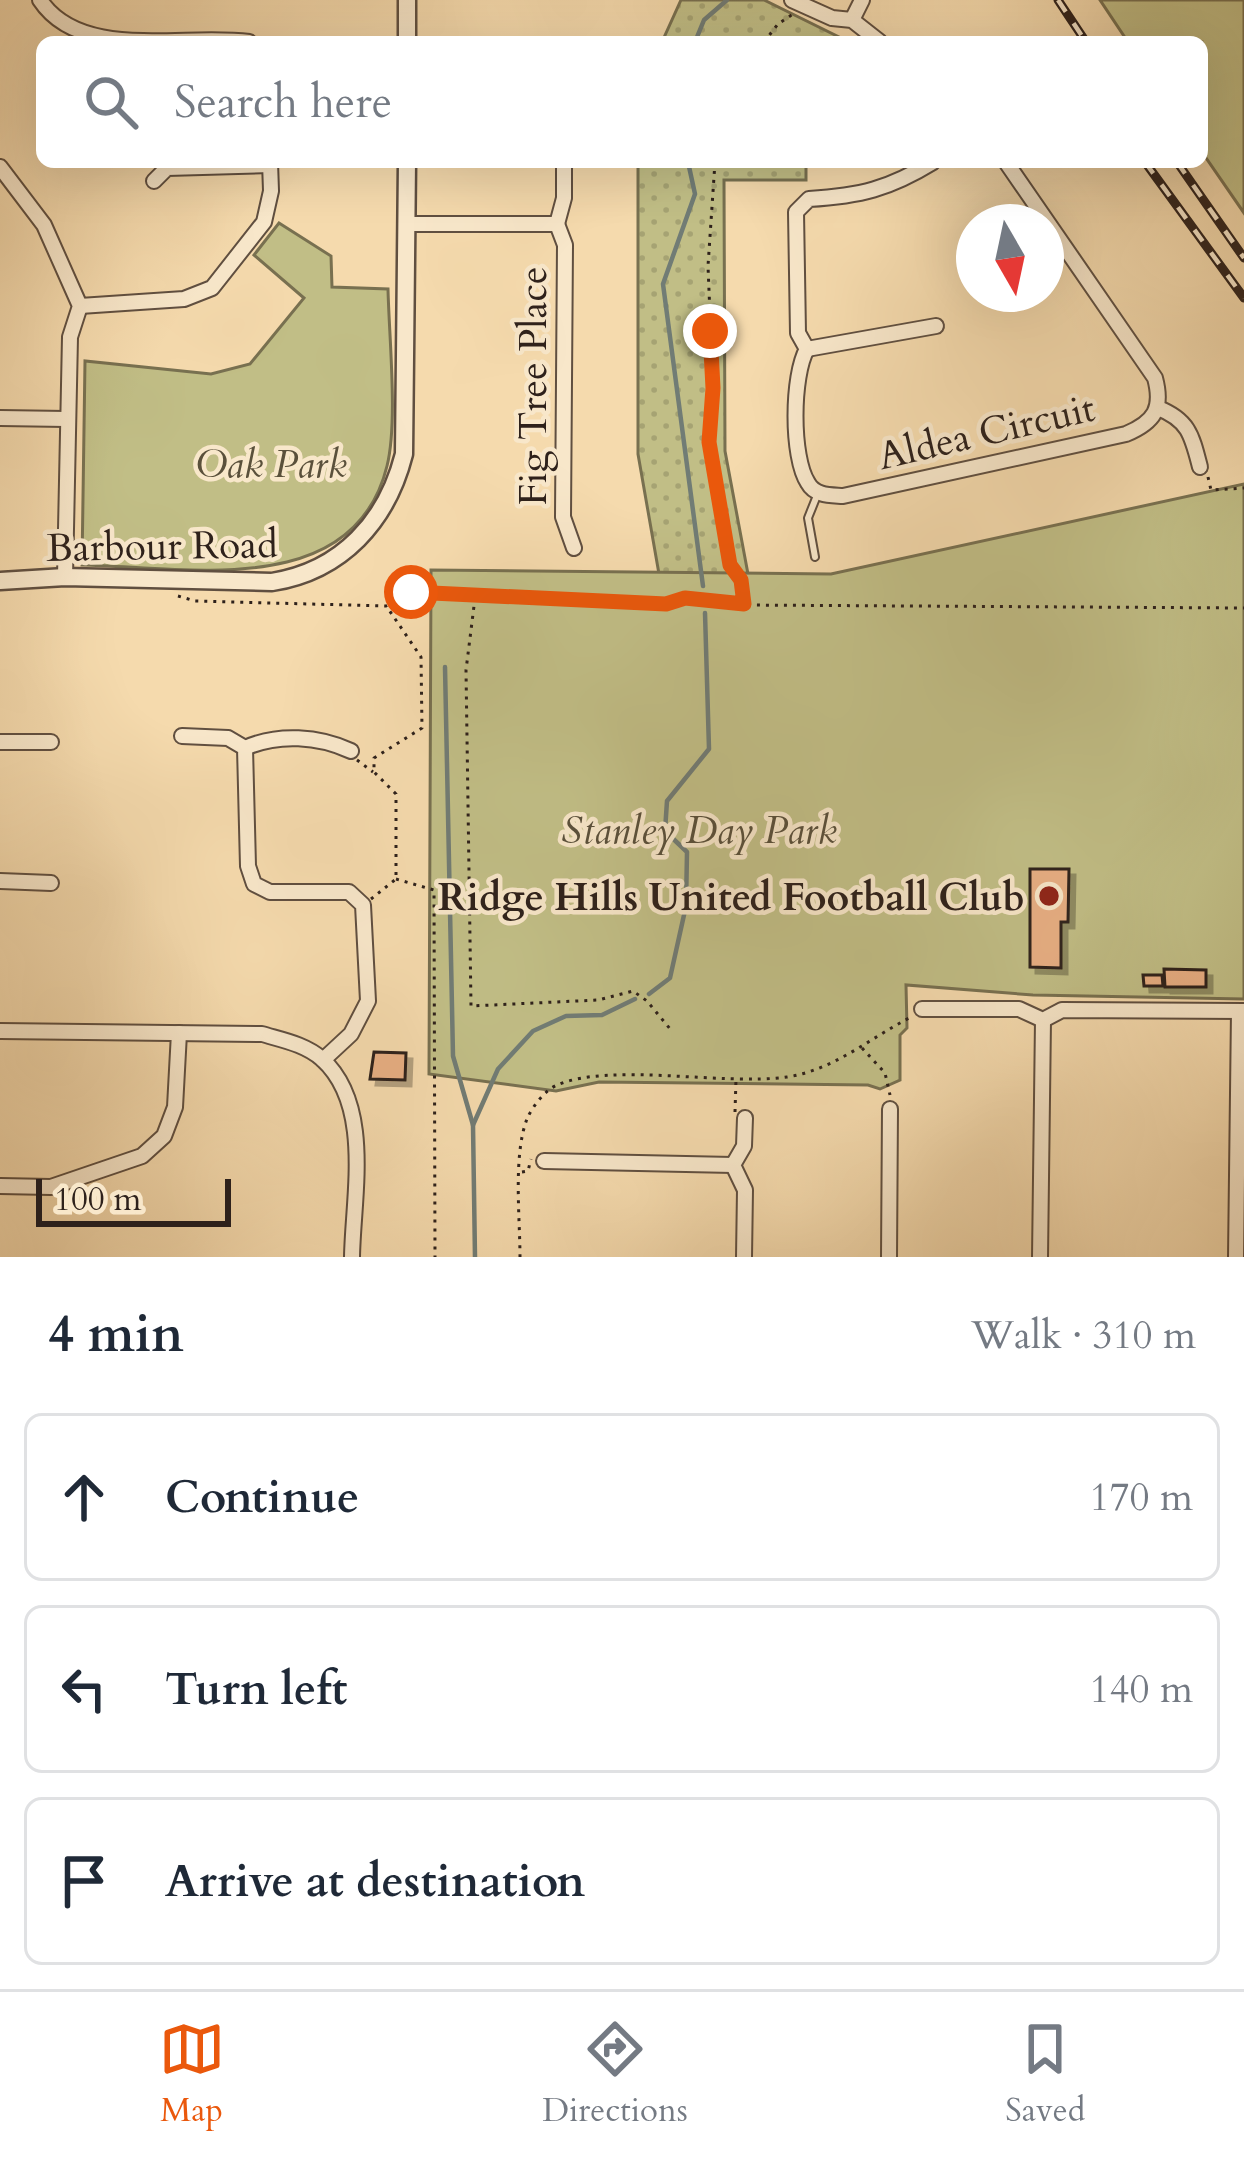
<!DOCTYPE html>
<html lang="en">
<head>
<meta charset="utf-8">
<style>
  body { margin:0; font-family:Cardo,serif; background:#f2f2f3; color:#1f2937 }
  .compass { position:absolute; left:956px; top:204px; width:108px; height:108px; border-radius:50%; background:#fff; box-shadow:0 12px 48px #0002; rotate:171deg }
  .scale { position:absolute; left:36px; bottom:30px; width:195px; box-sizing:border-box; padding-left:12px; border:6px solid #2e211b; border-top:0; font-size:33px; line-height:42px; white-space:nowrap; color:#2e211b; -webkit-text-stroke:9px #f8e7ca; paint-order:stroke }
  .stop { position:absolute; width:36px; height:36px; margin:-27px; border:9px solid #ea580c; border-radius:50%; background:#fff }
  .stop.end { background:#ea580c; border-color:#fff; box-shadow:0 3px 12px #0008 }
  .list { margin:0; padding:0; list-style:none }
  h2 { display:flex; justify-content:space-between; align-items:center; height:156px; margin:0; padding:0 48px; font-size:51px }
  h2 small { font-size:39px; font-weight:400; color:#747a83 }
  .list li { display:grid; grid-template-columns:78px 1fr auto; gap:36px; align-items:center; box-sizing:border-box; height:168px; margin:0 24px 24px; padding:0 24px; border:3px solid #e0e1e3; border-radius:18px }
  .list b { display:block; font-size:45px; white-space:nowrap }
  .list em { font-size:39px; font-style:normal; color:#747a83 }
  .icon { flex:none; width:66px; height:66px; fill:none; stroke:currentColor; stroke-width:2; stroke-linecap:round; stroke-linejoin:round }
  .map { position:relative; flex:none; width:1244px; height:1257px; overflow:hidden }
  .search { position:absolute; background:#fff; box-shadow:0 12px 48px #0002; left:36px; right:36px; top:36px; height:132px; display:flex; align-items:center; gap:30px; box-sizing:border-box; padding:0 42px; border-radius:18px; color:#747a83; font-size:45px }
  .sheet { height:732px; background:#fff }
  nav { display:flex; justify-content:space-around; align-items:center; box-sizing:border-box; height:168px; border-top:3px solid #e0e1e3; background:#fff; font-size:33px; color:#747a83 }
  nav a { display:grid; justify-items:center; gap:6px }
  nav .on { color:#ea580c }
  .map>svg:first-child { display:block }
  .grass { fill:url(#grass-dots); stroke:#787050; stroke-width:3 }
  .park { fill:#c1be86; stroke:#787050; stroke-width:3 }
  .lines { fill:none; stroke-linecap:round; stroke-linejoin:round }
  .stream { stroke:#717c75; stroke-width:4.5 }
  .building { fill:#e8af84; stroke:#2e211b; stroke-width:3; filter:url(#shadow) }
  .service-casing { stroke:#604f40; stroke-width:10 }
  .minor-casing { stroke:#604f40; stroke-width:18 }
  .tertiary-casing { stroke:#604f40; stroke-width:21 }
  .path { stroke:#2e211b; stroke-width:3; stroke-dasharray:3 6; stroke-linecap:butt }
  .service { stroke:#f8e7ca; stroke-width:6 }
  .minor { stroke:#f8e7ca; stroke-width:14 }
  .tertiary { stroke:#f8e7ca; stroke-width:16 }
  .rail-casing { stroke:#2e211b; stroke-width:9 }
  .rail { stroke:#f8e7ca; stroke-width:4.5; stroke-dasharray:14; stroke-linecap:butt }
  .route { stroke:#ea580c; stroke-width:15 }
  .poi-dot { fill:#8f2418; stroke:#f8e7ca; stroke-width:4.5 }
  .labels { text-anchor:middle; stroke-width:9; stroke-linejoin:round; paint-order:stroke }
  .street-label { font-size:39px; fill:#2e211b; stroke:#f8e7ca }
  .park-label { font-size:39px; font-style:italic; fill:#5a503b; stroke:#f8e7ca }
  .poi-label { font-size:39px; font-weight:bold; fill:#2e211b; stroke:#f8e7ca; text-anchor:end }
</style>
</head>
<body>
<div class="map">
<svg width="1244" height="1257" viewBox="0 0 1244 1257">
  <defs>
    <pattern id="grass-dots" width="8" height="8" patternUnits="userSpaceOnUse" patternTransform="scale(3)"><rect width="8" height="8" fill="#c1be86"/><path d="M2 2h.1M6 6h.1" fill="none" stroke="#a6a373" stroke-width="1.8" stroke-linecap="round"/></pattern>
    <filter id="shadow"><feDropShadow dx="6" dy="6" stdDeviation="0" flood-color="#0004"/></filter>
  </defs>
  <rect width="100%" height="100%" fill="#f5daad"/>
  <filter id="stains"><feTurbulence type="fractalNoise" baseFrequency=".00167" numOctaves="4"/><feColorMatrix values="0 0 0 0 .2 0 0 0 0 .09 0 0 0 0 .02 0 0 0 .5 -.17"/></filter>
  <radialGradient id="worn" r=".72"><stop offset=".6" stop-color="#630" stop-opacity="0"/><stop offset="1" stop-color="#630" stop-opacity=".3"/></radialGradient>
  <g class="grass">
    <polygon points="681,0 764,0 843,39 842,42 662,42"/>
    <polygon points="638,162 806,162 806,180 724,180 725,451 748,574 659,574 638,454"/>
  </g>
  <g class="park">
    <polygon points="1100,0 1244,0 1244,213 1202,152 1202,42 1128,42"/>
    <path d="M279,223L331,256L332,287L388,289C389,337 398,422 387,466C354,601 186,567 82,565L85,361L211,374L250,364L304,298L254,255Z"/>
    <polygon points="1244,484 1244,999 1033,995 906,985 907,1028 900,1035 900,1080 880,1089 868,1085 599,1082 556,1091 429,1074 431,570 831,574"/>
  </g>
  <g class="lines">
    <g class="stream">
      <polyline points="695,42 704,20 727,0"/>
      <polyline points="688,162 695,194 663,284 703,586"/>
      <polyline points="445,667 453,1056 473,1125"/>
      <polyline points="649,994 670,978 686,906 687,852 665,831 667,801 709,749 705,613"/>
      <polyline points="475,1257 473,1125 498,1069 533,1031 566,1016 602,1015 635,999"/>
    </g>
  </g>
  <g class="building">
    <polygon points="1030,869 1069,869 1068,922 1061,922 1061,968 1030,967"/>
    <polygon points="1164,969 1206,970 1206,987 1165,987"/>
    <polygon points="1143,975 1162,975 1163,986 1144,986"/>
    <polygon points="374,1052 406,1053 405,1080 370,1079"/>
  </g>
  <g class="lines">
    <defs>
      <polyline id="service" points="815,557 808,518 818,493"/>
      <g id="minor">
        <path d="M40,0C81,62 185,33 249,42"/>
        <polyline points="792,0 832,18 852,20 880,42"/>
        <polyline points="852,20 862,0"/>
        <path d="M933,162C889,189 860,196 809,199L796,212L798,333L807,349C792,375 791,457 808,483C815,496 831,495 843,496L1126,434C1155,422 1163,408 1155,378L1006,162"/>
        <polyline points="0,167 44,225 80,306 70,337 65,577"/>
        <polyline points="154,181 167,168 270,165"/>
        <polyline points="407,224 557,224 564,198 564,162"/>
        <polyline points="557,224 565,245 563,517 574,548"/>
        <polyline points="80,306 184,299 212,288 264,222 271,191 270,162"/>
        <polyline points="807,349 936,326"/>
        <path d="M1158,408C1189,420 1192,436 1200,467"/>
        <polyline points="0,418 66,419"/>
        <polyline points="182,736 228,738 245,748 248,866 254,884 270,892 349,892 363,905 368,1001 351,1034 323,1060"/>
        <polyline points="0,742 51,742"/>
        <path d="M245,748C278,733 319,736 351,751"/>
        <polyline points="0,881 51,883"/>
        <polyline points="922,1009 1019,1009 1043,1020 1062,1010 1244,1011"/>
        <path d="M0,1031L262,1034C282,1040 305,1044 322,1059C373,1105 353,1196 352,1257"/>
        <polyline points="544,1161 733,1165"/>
        <polyline points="0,1186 51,1187 142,1156 164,1136 175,1107 179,1033"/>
        <polyline points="744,1257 745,1190 733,1165 744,1146 745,1118"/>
        <polyline points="889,1257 890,1109"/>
        <polyline points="1040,1257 1043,1020"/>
        <polyline points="1236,1257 1239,1011"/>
      </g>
      <g id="tertiary">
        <polyline points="407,42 407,0"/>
        <path d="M0,581L65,577L272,582C342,571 387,521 404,454L407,162"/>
      </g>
    </defs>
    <use href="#service" class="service-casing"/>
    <use href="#minor" class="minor-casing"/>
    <use href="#tertiary" class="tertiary-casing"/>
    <g class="path">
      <polyline points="764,42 778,24 793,14"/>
      <polyline points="715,162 708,266 713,388 708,442 730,565 741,580 744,603"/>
      <polyline points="1208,477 1211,490 1244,488"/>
      <polyline points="178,596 195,601 386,606 411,592 666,604 685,598 744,605 1244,608"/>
      <polyline points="475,598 466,670 471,1006 598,1000 633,991 647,1001 671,1030"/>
      <polyline points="357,760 373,772"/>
      <polyline points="396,879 434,890 435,1257"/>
      <polyline points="371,899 396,879 396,794 374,772 374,758 422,728 421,657 387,607"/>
      <polyline points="862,1048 885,1073 890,1095"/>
      <polyline points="735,1112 736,1079"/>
      <polyline points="522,1172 528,1171 531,1159"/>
      <path d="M520,1257C520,1218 513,1155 527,1119C532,1107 545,1090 557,1085C611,1062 723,1086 787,1077C834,1070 870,1038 911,1017"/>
    </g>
    <use href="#service" class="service"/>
    <use href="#minor" class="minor"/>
    <use href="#tertiary" class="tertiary"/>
    <defs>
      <g id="rail">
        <polyline points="1058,0 1086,42"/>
        <polyline points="1145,162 1244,298"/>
        <polyline points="1177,162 1244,258"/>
      </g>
    </defs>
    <use href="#rail" class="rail-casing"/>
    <use href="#rail" class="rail"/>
  </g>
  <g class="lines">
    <polyline class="route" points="411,592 666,604 685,598 744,604 741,580 730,565 709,442 713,388 710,331"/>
  </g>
  <circle class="poi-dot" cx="1049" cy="896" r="12"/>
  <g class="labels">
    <g class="street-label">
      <text transform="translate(532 386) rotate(-90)" y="14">Fig Tree Place</text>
      <text transform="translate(986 431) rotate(-13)" y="14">Aldea Circuit</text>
      <text transform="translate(162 545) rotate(-1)" y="14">Barbour Road</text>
    </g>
    <g class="park-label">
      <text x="271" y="477">Oak Park</text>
      <text x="699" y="843">Stanley Day Park</text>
    </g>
    <g class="poi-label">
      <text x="1025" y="910">Ridge Hills United Football Club</text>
    </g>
  </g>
  <rect width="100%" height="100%" filter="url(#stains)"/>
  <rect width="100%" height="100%" fill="url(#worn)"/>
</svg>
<svg class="compass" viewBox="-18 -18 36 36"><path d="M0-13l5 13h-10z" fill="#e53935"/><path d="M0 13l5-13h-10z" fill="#747a83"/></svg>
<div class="scale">100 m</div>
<div class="stop" style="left:411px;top:592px"></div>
<div class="stop end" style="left:710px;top:331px"></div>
<div class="search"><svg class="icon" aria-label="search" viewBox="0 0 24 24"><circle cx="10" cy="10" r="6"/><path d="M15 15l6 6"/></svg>Search here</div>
</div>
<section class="sheet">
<h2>4 min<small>Walk · 310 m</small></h2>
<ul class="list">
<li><svg class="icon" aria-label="ahead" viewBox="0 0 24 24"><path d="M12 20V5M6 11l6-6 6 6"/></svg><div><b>Continue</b></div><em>170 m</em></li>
<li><svg class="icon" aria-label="left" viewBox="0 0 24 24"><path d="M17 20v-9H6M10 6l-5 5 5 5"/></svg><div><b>Turn left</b></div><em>140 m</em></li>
<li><svg class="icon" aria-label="arrive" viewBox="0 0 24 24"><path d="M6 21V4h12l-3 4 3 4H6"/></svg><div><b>Arrive at destination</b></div></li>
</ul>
</section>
<nav>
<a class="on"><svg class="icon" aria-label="map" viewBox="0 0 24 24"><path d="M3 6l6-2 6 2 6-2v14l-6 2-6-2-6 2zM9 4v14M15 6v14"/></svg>Map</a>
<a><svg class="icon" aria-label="directions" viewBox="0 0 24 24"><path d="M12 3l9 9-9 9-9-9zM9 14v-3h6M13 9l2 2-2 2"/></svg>Directions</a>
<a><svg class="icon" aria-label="saved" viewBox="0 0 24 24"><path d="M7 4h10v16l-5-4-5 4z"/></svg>Saved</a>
</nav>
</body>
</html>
